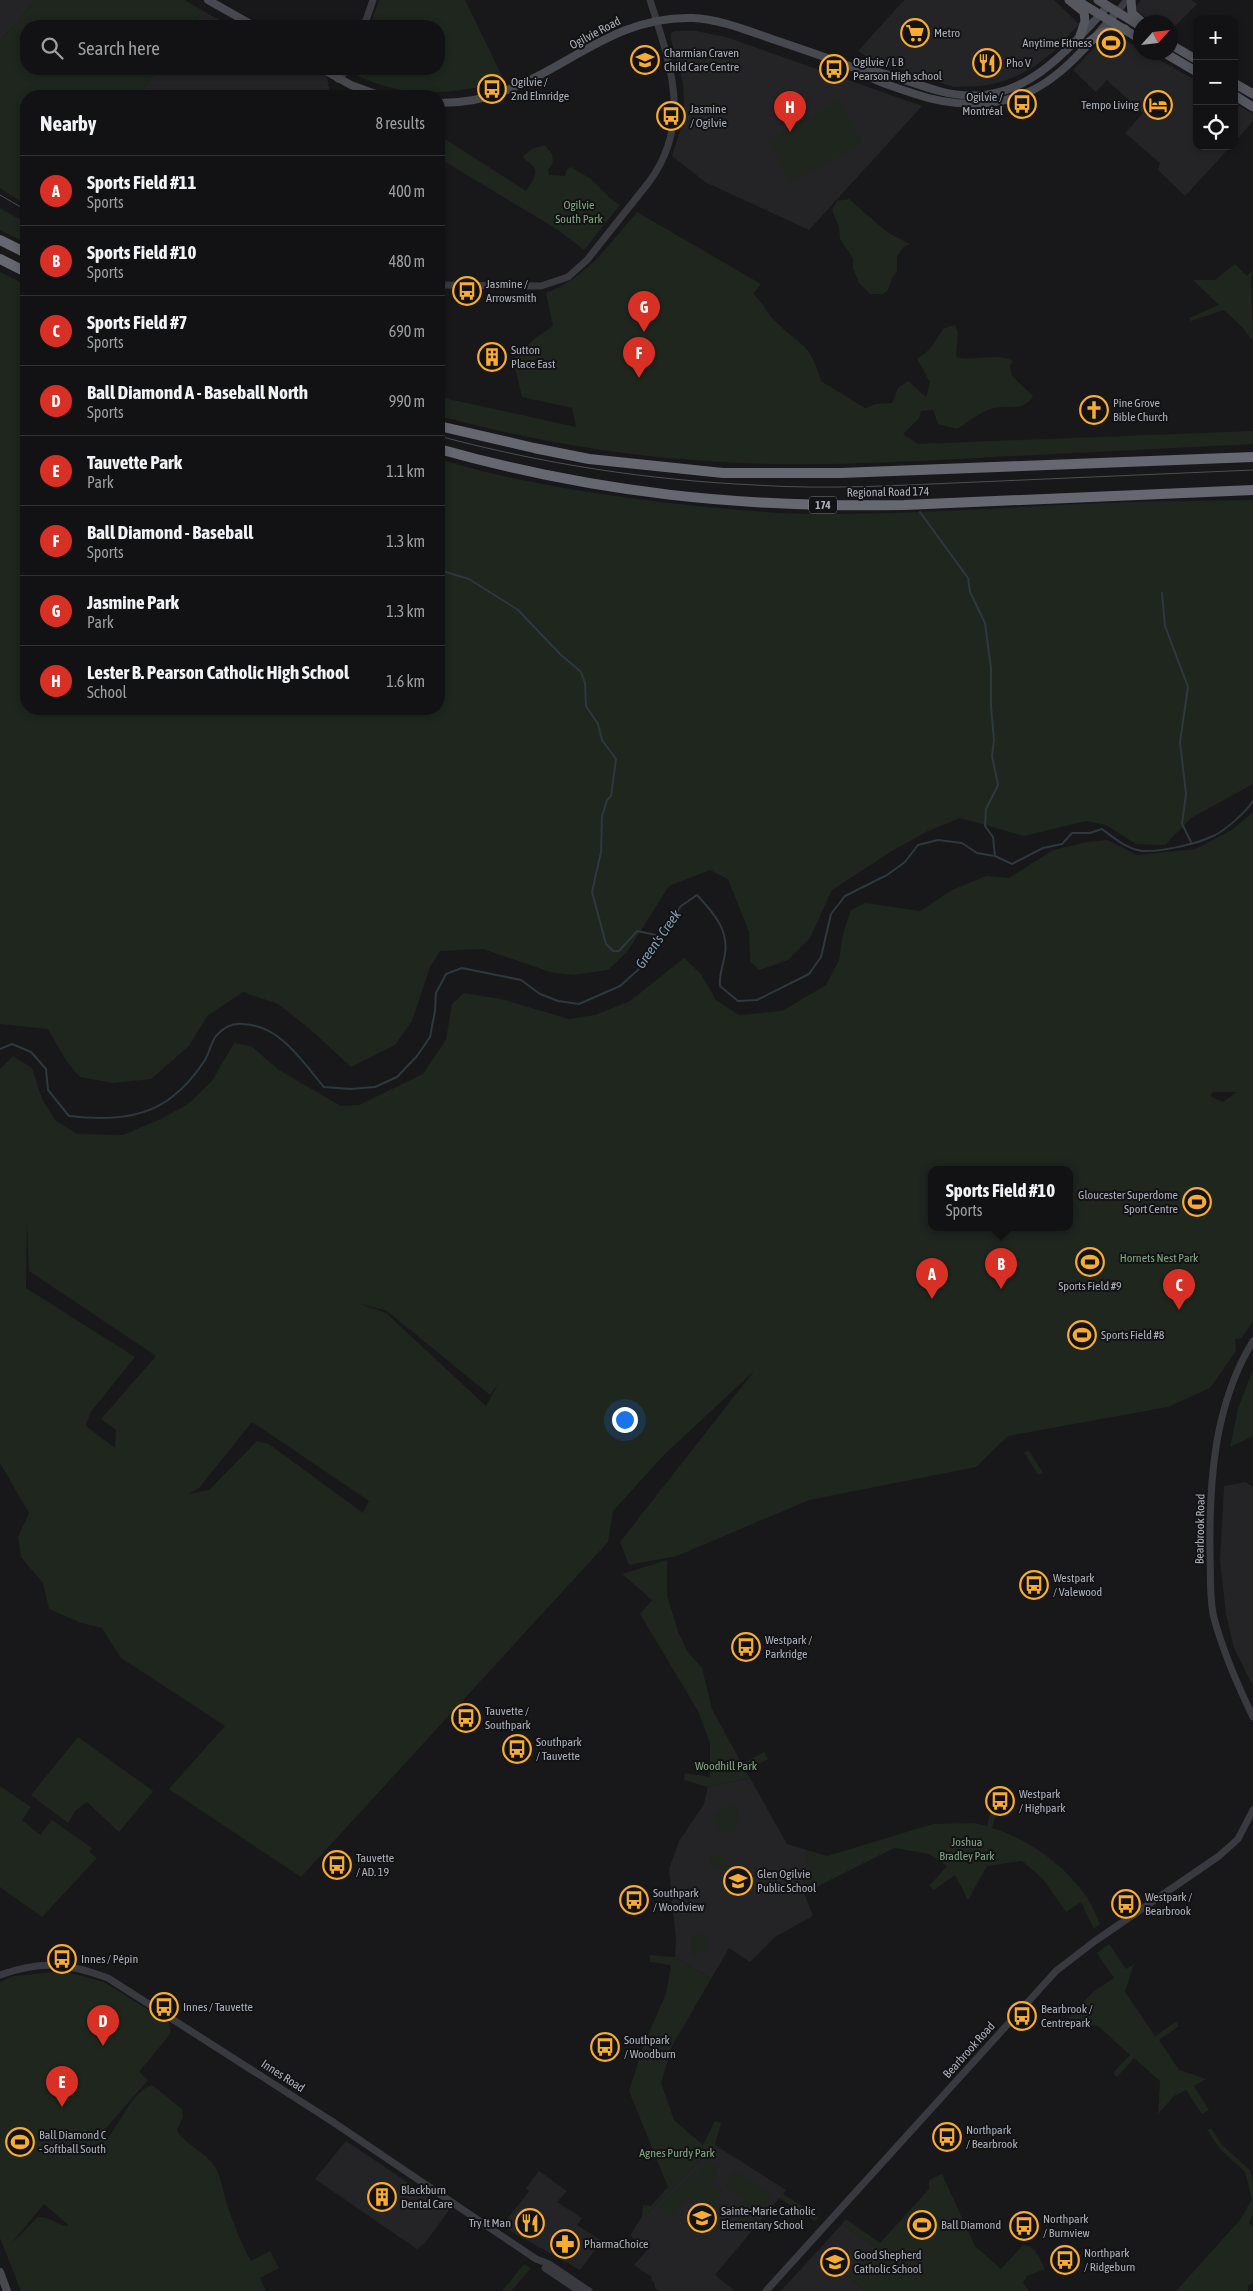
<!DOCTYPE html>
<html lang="en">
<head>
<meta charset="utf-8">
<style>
  body { margin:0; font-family:"Asap Condensed",sans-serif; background:#1b1b1d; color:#f1f3f6 }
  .controls { position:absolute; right:15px; top:15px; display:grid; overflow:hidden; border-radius:10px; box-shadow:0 2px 8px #0003 }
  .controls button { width:45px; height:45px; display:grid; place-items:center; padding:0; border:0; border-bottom:1px solid #313234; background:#121214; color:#f1f3f6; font:25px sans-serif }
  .compass { position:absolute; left:1133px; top:15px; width:45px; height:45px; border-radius:50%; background:#121214; box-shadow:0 2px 8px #0003; rotate:63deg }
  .you { position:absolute; left:624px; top:1419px; width:18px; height:18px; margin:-12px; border:4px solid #fff; border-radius:50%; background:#1a73e8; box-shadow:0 0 0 8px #1a73e833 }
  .badge { display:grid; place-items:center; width:32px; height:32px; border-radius:50%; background:#d93025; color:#fff; font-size:16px; font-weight:700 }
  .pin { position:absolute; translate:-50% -41px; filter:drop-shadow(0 1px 2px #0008) }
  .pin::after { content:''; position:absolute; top:26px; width:18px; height:15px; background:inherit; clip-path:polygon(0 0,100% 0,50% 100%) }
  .popup { position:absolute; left:928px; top:1166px; width:145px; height:65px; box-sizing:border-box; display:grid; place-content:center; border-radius:10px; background:#121214; filter:drop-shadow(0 1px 4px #0005); font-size:16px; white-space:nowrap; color:#9c9ea0 }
  .popup b { font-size:19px; color:#f1f3f6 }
  .popup::after { content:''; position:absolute; left:50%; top:100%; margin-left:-10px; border:10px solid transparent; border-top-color:#121214 }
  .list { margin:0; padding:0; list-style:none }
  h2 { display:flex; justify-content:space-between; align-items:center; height:65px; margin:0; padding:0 20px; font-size:21px }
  h2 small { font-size:16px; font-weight:400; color:#9c9ea0 }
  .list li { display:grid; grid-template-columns:32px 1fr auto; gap:15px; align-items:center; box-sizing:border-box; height:70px; padding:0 20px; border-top:1px solid #313234 }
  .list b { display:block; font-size:19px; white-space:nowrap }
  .list p { margin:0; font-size:16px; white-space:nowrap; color:#9c9ea0 }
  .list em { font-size:16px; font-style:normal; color:#9c9ea0 }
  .icon { flex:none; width:28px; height:28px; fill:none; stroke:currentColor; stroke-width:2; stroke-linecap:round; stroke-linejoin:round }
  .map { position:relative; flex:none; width:1253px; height:2291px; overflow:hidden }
  .search { position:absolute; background:#121214; box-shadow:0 2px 8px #0003; left:20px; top:20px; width:425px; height:55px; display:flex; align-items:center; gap:12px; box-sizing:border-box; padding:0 18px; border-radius:20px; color:#9c9ea0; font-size:19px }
  .panel { position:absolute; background:#121214; box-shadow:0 2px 8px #0003; left:20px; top:90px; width:425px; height:625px; border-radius:20px }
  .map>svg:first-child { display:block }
  .built { fill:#242427 }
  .green { fill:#1e261e; fill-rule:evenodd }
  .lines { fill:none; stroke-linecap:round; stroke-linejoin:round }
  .stream { stroke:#2d383f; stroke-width:2 }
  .tertiary { stroke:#393a40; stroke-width:7 }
  .secondary { stroke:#474950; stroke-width:8 }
  .primary { stroke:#55575f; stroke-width:9 }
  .motorway { stroke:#656871; stroke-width:10 }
  .tram { stroke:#4c4e55; stroke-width:1 }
  .labels { text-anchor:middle; stroke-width:4; stroke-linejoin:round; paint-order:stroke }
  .shield { fill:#131315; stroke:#7d8189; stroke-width:1 }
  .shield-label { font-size:11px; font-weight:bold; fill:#aab0bb }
  .street-label { font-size:12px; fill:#aab0bb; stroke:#131315 }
  .poi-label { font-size:12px; fill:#aab0bb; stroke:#131315; text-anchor:start }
  .park-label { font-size:12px; fill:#80a681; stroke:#131315 }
  .water-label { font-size:14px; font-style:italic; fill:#80a0b6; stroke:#131315 }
</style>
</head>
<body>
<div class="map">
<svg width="1253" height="2291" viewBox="0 0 1253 2291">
  <rect width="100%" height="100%" fill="#18181a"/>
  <g class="built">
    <polygon points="0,0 36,0 0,41"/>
    <polygon points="904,0 1054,0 1079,24 1053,52 1035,66 1019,75 1001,82 981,86 954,87 874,61 858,51"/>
    <polygon points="1141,0 1191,0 1197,4 1171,30 1170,22 1153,22 1134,9"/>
    <polygon points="203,11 231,26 190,26"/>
    <polygon points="674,31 696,31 726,37 922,106 809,230 705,182 672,156 683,121 684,102 683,83 671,39 671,33"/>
    <polygon points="1115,34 1140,49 1140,52 1147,53 1197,81 1197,146 1231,146 1185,196 1158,170 1160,163 1125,133 1143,113 1107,80 1096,92 1073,70 1103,39"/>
    <polygon points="158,69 311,69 327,77 330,93 328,96 139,96"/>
    <polygon points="1234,103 1253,114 1253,121 1234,143"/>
    <polygon points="1246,1482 1253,1487 1253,1686 1234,1648 1226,1614 1220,1561 1224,1486"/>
    <polygon points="750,1778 787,1844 807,1850 804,1893 813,1916 775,1937 750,1962 729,1948 711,1979 675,1957 676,1941 669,1869 679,1841 704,1804 708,1787"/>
    <polygon points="346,2141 449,2210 425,2243 417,2249 315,2179"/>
    <polygon points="715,2145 786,2190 715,2275 735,2291 659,2291 655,2288 654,2282 651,2280 652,2277 634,2265 649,2248 630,2236 642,2216 648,2213"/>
    <polygon points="539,2171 567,2191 557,2202 582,2218 577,2225 602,2241 580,2270 502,2226 529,2191 526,2188"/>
    <polygon points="842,2224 876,2248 849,2277 865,2291 781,2291"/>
  </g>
  <g class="green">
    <polygon points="36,0 185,0 203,11 190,26 26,26 26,69 158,69 139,96 26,96 26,205 0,188 0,41"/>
    <path d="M379,0H465L505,82C447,94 409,100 353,74L355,69H439V26H370Z"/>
    <polygon points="840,101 863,143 791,182 768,140"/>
    <path d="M439,135L526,191C531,183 540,173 532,165C528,161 526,161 523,156L532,149L545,145L552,154L553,163L548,170L549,175L565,176L567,169L571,167L591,179L610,198L620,205L584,250L558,230L439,158Z"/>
    <polygon points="849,199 888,233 910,244 904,247 897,256 897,271 892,278 888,290 883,294 870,294 859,283 853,268 853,258 840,239 839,227 832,210 837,201"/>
    <polygon points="0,208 26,223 26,243 0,230"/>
    <path d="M637,212L761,284L753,294C763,302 766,313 775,321C800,346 810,342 821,381L865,408L876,404L892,403L898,388L908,381L926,397L930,382L917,359L929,350L944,328L955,325L958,332L956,357C975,362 995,352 1013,361L1010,365L1012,376L1033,396C1023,412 1010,405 994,408C982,410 969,422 957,429L938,424L933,410L921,411L919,418L903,434L918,444L1253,431V444C1161,449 1069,453 978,458C883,463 788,468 694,460C608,454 522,438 439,416V397L576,427L572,408L522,397L513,359L534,339L553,326L546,293C589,276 607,246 637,212Z"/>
    <polygon points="1235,264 1247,276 1253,270 1251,279 1253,341 1243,328 1224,310 1191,321 1189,318 1219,305 1193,280 1215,280"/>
    <path d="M0,272L26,285V709H439V459C511,481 586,493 661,502C715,508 770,514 825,514C910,514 995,508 1080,504C1138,501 1195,501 1253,500V784L1191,818L1165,845L1136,844L1106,825L1086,821L1024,836L960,818L926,832L892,851L832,890L810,938L788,960L759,970L750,961L749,932L728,879L710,870L669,886L627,952L608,970L574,975L554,973L483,949L440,951L430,967L412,1021L395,1045L351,1067L312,1031L278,1004L243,992L207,1016L189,1046L151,1079L113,1083L80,1077L67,1062L48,1029L0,1024Z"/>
    <path d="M1253,812V1321L1242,1338L1235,1339L1236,1351L1210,1388L1168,1407L1008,1436L976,1467L809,1500L677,1556L629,1565L620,1542L754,1371L664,1455L613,1511L608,1542L301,1877L169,1789L225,1726L121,1658L102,1628L81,1623L49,1609L43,1583L21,1557L18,1537L29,1513L0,1463V1069L13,1056L32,1068L42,1099L55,1120L77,1134L123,1135L161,1119L188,1104L212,1081L234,1043L251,1046L279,1070L341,1106L359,1105L423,1074L446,1040L452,1004L464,993L501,999L569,1019L595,1015L630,1001L684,958L701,974L716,1000L739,1015L782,1011L826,985L839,960L843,934L851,910L865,903L920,911L952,890L986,876L1009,878L1053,850L1087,842L1107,840L1137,855L1196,849L1233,829ZM1213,1092H1237L1223,1102L1210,1096ZM1070,1170V1205H1071L1070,1207V1228H932V1170ZM27,1223L29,1271L156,1356L101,1419L116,1430L115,1448L86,1426L90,1413L135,1357L26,1288ZM358,1303L387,1311L490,1395L498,1384L486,1406L386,1313ZM252,1422L369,1501L363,1513L269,1444L257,1441L209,1490L188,1494L199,1488Z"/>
    <polygon points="1253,1369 1253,1436 1230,1447 1238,1409"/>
    <polygon points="1029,1451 1043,1473 1038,1475 1024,1452"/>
    <polygon points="667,1560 667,1596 678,1631 687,1651 702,1668 712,1709 742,1764 764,1752 768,1759 746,1771 750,1778 708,1787 684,1780 685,1773 710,1777 710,1743 698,1711 640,1614 652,1600 622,1574"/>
    <polygon points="78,1737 153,1791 119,1832 87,1802 76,1810 68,1823 31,1795"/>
    <polygon points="0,1786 31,1807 22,1820 40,1835 52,1820 92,1848 89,1852 97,1858 42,1917 0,1887"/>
    <path d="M993,1800L1000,1802L992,1828C1029,1839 1064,1865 1087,1897C1092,1905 1096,1916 1100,1924L1094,1929L1081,1902L1066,1912L1043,1879L1022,1861L987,1866L968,1900L955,1875L934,1890L929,1886L947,1866L929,1854L894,1848L804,1893L807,1850L827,1856L933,1824L974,1823L987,1826Z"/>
    <path d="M731,1804L735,1805L738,1812L736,1814L739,1823C730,1839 712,1833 716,1814Z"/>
    <polygon points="716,1855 722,1856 731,1865 723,1870 714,1867 710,1862 710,1858"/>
    <polygon points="723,1883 726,1883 731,1892 731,1896 728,1898 724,1896 721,1888"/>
    <polygon points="699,1933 704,1934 707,1938 707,1946 692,1958 691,1938"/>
    <polygon points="1109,1944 1126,1969 1134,1964 1125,1992 1155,2036 1176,2022 1179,2026 1159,2040 1179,2070 1206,2079 1194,2086 1209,2110 1202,2114 1186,2090 1174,2096 1158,2114 1160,2081 1134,2058 1117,2077 1113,2073 1130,2055 1098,2026 1064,2023 1093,1992 1114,1978 1097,1953"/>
    <polygon points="650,1955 675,1957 711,1979 672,2046 661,2083 674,2120 703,2145 715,2121 721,2123 715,2145 648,2213 642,2216 643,2205 651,2206 668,2187 629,2091 644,2044 666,1994 671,1965 650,1962"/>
    <path d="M63,1971L104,1982L169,2023L171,2033L139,2072L148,2080L101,2134L107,2139C120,2124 132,2091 152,2085L182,2109L183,2117L177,2130C181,2141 204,2152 213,2164C222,2176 222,2190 227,2204C233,2223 241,2243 251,2261L270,2251L279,2268L260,2278L266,2291H21L0,2238V1982L14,1976ZM44,2204L69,2226C57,2226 53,2217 38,2217L11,2244Z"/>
    <polygon points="1211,2128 1223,2146 1250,2170 1253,2183 1253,2212 1249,2224 1253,2226 1253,2283 1248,2286 1248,2291 1176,2291 1240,2220 1252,2199 1245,2172 1220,2149 1207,2130"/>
    <polygon points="707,2160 718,2169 716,2176 717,2178 713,2182 698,2173"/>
    <path d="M735,2171L772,2195L762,2211L745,2201L754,2209L747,2221L743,2223L729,2213C733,2203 736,2202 744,2200L725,2187Z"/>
    <path d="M694,2172L723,2191L710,2210C688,2195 687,2195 672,2217L658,2206C670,2193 683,2185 694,2172Z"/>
    <path d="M942,2174L975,2246L1001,2269L1023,2245C1035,2244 1040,2259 1045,2269L1027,2276L1023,2283L1029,2291H865L849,2277L875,2248L842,2224L846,2219L880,2243L929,2189V2180Z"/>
    <polygon points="783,2194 819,2217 815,2221 779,2198"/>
    <polygon points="524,2264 531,2268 511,2291 502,2291"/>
  </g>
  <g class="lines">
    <g class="stream">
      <polyline points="920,512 968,578 970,592 985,623 991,668 991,706 994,740 992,756 998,785 986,809 985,826 993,837 995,856"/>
      <polyline points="439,570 469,579 518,610 560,654 581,672 585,683 586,706 598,724 602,740 616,759 611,796 607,800 602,816 601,852 592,892 606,944 613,951 619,951 637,931 661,936"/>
      <polyline points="1162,593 1165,626 1188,687 1180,742 1186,794 1182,824 1191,842"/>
      <path d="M0,1049L12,1044L31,1052L46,1069L48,1090L69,1116C104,1120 143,1120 172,1097C185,1087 196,1074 205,1060C209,1053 211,1043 216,1036C223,1028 233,1023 243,1024C281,1026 301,1060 324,1087L350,1089L375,1087L397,1077L417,1056L430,1037L435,1011L436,993L446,974L462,968L521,980L540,994L558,1001L579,1004L620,986L639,969L681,906L697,895C714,913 731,932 724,959C722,969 719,976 720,986L738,1001L757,1000L809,974L821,957L831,914L845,896L887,875L905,862L918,845L938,840L962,843L977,853L995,856L1012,864L1043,848L1062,844L1072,833H1090L1102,829C1114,838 1127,849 1142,851C1161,852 1197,844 1213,836C1225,831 1247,811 1253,801"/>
    </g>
    <g class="tertiary">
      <polyline points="1117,12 1127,0"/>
      <polyline points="364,26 373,0"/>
      <polyline points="338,79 348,69"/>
      <path d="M439,285L541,286L568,277L587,260L649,182C693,122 670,64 650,0"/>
      <path d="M1253,1341C1214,1405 1209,1481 1210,1554C1211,1575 1209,1598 1214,1618C1223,1652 1238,1686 1253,1717"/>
      <path d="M0,1975C41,1960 68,1963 108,1978L333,2122L536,2259L549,2264L589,2291"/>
      <polyline points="545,2268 579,2291"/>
      <polyline points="766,2291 1056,1971 1095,1941 1219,1856 1238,1839 1253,1810"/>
    </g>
    <g class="secondary">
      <polyline points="208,0 254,26"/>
      <path d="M853,67C870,80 891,86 912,93C961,110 1014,109 1056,75C1079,57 1098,33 1117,12"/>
      <polyline points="322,69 351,85 381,96"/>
      <path d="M439,103C460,103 482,100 502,92C569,68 615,16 692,18C719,19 746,30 772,39C799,48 825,57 852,67C882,70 910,83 939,91C1018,112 1061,57 1108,6"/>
      <polyline points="0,2272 7,2291"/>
    </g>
    <g class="primary">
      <polyline points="1069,0 1084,12 1085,21 1080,36"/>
      <polyline points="1076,0 1140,39"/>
      <polyline points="1098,0 1140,26"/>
      <polyline points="1131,0 1132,13 1141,21"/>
      <polyline points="1089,42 1103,32 1125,29"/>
      <polyline points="1170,44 1197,60"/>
      <polyline points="1163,52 1197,72"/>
      <polyline points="1234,83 1253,94"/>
      <polyline points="1234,95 1253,107"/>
    </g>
    <g class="motorway">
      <polyline points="0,240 26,253"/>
      <polyline points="0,259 26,272"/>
      <polyline points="439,426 534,448 589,459 723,473 841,473 1253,457"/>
      <path d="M439,449C595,493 741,508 904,505L1253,490"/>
    </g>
    <g class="tram">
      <polyline points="0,195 26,210"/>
      <path d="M439,436C543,464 648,480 755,485C829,490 903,485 977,482C1069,478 1161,474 1253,470"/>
    </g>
  </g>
  <defs>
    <symbol id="supermarket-ring" viewBox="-11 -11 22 22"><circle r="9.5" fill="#131315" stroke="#f9ac32" stroke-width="1.5"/><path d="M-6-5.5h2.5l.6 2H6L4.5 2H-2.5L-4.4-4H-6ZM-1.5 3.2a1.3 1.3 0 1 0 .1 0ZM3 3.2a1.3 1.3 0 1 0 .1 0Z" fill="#f9ac32"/></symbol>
    <symbol id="stadium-ring" viewBox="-11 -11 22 22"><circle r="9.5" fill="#131315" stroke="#f9ac32" stroke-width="1.5"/><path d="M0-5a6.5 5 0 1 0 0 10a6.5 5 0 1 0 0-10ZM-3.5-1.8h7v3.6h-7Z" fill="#f9ac32"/></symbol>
    <symbol id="school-ring" viewBox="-11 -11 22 22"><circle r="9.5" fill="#131315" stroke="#f9ac32" stroke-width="1.5"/><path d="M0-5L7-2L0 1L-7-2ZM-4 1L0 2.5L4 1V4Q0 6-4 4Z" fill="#f9ac32"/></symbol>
    <symbol id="restaurant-ring" viewBox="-11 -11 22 22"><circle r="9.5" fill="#131315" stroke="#f9ac32" stroke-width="1.5"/><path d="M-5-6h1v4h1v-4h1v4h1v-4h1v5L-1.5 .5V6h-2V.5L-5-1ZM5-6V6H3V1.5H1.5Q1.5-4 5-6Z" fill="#f9ac32"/></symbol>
    <symbol id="bus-ring" viewBox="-11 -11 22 22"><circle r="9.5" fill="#131315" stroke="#f9ac32" stroke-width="1.5"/><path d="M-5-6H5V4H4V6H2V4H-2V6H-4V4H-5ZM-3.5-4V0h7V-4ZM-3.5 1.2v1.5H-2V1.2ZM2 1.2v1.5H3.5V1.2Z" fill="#f9ac32"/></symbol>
    <symbol id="hotel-ring" viewBox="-11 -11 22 22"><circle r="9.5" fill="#131315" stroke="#f9ac32" stroke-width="1.5"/><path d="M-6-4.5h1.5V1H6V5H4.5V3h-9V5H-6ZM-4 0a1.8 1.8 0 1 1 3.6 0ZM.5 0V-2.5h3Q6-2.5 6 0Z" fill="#f9ac32"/></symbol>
    <symbol id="building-ring" viewBox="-11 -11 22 22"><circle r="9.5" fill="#131315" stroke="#f9ac32" stroke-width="1.5"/><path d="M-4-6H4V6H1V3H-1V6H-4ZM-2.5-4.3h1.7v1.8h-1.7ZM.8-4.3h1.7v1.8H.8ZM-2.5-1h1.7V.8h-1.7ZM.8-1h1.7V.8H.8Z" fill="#f9ac32"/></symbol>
    <symbol id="church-ring" viewBox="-11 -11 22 22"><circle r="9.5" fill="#131315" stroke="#f9ac32" stroke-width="1.5"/><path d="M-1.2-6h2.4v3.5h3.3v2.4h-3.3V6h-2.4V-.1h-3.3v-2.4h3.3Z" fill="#f9ac32"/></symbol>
    <symbol id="pharmacy-ring" viewBox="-11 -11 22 22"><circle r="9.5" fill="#131315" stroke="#f9ac32" stroke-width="1.5"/><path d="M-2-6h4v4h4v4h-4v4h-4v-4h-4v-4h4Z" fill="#f9ac32"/></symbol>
  </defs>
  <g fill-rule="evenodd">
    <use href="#supermarket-ring" x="899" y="17" width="32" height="32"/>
    <use href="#stadium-ring" x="1095" y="27" width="32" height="32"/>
    <use href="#school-ring" x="629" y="44" width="32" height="32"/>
    <use href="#restaurant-ring" x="971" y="47" width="32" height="32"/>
    <use href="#bus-ring" x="818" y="53" width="32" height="32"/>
    <use href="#bus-ring" x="476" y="73" width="32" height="32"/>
    <use href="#bus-ring" x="1006" y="88" width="32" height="32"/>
    <use href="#hotel-ring" x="1142" y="89" width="32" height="32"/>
    <use href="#bus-ring" x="655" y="100" width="32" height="32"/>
    <use href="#bus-ring" x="451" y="275" width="32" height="32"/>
    <use href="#building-ring" x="476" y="341" width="32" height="32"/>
    <use href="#church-ring" x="1078" y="394" width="32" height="32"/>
    <use href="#stadium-ring" x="1181" y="1186" width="32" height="32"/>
    <use href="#stadium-ring" x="1074" y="1246" width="32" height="32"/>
    <use href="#stadium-ring" x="1066" y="1319" width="32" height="32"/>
    <use href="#bus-ring" x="1018" y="1569" width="32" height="32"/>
    <use href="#bus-ring" x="730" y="1631" width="32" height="32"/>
    <use href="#bus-ring" x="450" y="1702" width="32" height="32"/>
    <use href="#bus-ring" x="501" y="1733" width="32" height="32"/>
    <use href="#bus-ring" x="984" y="1785" width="32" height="32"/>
    <use href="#bus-ring" x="321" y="1849" width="32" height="32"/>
    <use href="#school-ring" x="722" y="1865" width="32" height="32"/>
    <use href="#bus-ring" x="618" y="1884" width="32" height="32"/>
    <use href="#bus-ring" x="1110" y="1888" width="32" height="32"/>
    <use href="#bus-ring" x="46" y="1943" width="32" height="32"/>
    <use href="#bus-ring" x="148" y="1991" width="32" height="32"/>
    <use href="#bus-ring" x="1006" y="2000" width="32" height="32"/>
    <use href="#bus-ring" x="589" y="2031" width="32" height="32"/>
    <use href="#bus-ring" x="931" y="2121" width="32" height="32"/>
    <use href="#stadium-ring" x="4" y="2126" width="32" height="32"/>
    <use href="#building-ring" x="366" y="2181" width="32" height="32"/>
    <use href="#school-ring" x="686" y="2202" width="32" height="32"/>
    <use href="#restaurant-ring" x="514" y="2207" width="32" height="32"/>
    <use href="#stadium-ring" x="906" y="2209" width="32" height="32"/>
    <use href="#bus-ring" x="1008" y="2210" width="32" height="32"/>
    <use href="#pharmacy-ring" x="549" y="2228" width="32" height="32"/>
    <use href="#bus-ring" x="1049" y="2244" width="32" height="32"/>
    <use href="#school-ring" x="819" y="2246" width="32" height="32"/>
  </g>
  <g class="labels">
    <rect class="shield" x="809" y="496.5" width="28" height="17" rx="4"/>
    <g class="shield-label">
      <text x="823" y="509">174</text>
    </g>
    <g class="street-label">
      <text transform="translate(595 33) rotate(-28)" y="4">Ogilvie Road</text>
      <text transform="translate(888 492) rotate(-1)" y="4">Regional Road 174</text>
      <text transform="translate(1200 1529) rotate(-89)" y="4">Bearbrook Road</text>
      <text transform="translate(969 2050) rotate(-48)" y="4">Bearbrook Road</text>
      <text transform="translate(283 2076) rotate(33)" y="4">Innes Road</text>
    </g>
    <g class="poi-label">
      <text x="934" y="37">Metro</text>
      <text x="1092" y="47" text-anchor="end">Anytime Fitness</text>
      <text x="664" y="57">Charmian Craven<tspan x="664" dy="14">Child Care Centre</tspan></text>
      <text x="853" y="66">Ogilvie / L B<tspan x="853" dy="14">Pearson High school</tspan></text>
      <text x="1006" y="67">Pho V</text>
      <text x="511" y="86">Ogilvie /<tspan x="511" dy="14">2nd Elmridge</tspan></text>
      <text x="1003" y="101" text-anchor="end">Ogilvie /<tspan x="1003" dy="14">Montréal</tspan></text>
      <text x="1139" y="109" text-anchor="end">Tempo Living</text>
      <text x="690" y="113">Jasmine<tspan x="690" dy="14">/ Ogilvie</tspan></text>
      <text x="486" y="288">Jasmine /<tspan x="486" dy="14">Arrowsmith</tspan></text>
      <text x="511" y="354">Sutton<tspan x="511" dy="14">Place East</tspan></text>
      <text x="1113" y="407">Pine Grove<tspan x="1113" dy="14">Bible Church</tspan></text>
      <text x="1178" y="1199" text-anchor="end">Gloucester Superdome<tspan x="1178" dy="14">Sport Centre</tspan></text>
      <text x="1090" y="1290" text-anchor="middle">Sports Field #9</text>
      <text x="1101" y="1339">Sports Field #8</text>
      <text x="1053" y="1582">Westpark<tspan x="1053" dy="14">/ Valewood</tspan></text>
      <text x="765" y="1644">Westpark /<tspan x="765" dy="14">Parkridge</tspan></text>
      <text x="485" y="1715">Tauvette /<tspan x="485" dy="14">Southpark</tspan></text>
      <text x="536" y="1746">Southpark<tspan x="536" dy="14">/ Tauvette</tspan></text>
      <text x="1019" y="1798">Westpark<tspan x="1019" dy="14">/ Highpark</tspan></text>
      <text x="356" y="1862">Tauvette<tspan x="356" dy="14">/ AD. 19</tspan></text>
      <text x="757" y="1878">Glen Ogilvie<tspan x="757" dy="14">Public School</tspan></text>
      <text x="653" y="1897">Southpark<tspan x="653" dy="14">/ Woodview</tspan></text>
      <text x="1145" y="1901">Westpark /<tspan x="1145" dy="14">Bearbrook</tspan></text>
      <text x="81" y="1963">Innes / Pépin</text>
      <text x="183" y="2011">Innes / Tauvette</text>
      <text x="1041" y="2013">Bearbrook /<tspan x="1041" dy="14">Centrepark</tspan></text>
      <text x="624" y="2044">Southpark<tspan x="624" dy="14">/ Woodburn</tspan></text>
      <text x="966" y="2134">Northpark<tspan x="966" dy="14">/ Bearbrook</tspan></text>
      <text x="39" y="2139">Ball Diamond C<tspan x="39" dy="14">- Softball South</tspan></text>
      <text x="401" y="2194">Blackburn<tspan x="401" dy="14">Dental Care</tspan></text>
      <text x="721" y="2215">Sainte-Marie Catholic<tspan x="721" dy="14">Elementary School</tspan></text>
      <text x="1043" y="2223">Northpark<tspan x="1043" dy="14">/ Burnview</tspan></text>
      <text x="511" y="2227" text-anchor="end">Try It Man</text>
      <text x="941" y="2229">Ball Diamond</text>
      <text x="584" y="2248">PharmaChoice</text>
      <text x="1084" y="2257">Northpark<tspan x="1084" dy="14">/ Ridgeburn</tspan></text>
      <text x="854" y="2259">Good Shepherd<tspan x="854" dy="14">Catholic School</tspan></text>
    </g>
    <g class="park-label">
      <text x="579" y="209">Ogilvie<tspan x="579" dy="14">South Park</tspan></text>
      <text x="1159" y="1262">Hornets Nest Park</text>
      <text x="726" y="1770">Woodhill Park</text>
      <text x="967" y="1846">Joshua<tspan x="967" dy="14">Bradley Park</tspan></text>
      <text x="677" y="2157">Agnes Purdy Park</text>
    </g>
    <g class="water-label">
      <text transform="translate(658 939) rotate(-55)" y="5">Green's Creek</text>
    </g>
  </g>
</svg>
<div class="controls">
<button>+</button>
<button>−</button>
<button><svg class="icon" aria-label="locate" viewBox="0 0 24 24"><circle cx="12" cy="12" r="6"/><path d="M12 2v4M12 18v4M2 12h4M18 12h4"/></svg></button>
</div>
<svg class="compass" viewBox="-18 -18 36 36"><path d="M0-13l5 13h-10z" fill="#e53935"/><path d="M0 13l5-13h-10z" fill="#9c9ea0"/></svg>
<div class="you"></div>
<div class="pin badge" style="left:932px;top:1299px">A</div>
<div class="pin badge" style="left:1001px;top:1289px">B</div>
<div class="popup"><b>Sports Field #10</b>Sports</div>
<div class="pin badge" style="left:1179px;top:1310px">C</div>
<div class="pin badge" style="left:103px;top:2046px">D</div>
<div class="pin badge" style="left:62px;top:2107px">E</div>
<div class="pin badge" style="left:639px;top:378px">F</div>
<div class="pin badge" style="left:644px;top:332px">G</div>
<div class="pin badge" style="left:790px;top:132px">H</div>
<div class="search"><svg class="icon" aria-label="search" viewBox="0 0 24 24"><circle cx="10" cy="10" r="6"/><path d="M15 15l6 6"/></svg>Search here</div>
<section class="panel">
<h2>Nearby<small>8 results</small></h2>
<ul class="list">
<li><span class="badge">A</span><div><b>Sports Field #11</b><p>Sports</p></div><em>400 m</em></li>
<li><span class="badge">B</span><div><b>Sports Field #10</b><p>Sports</p></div><em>480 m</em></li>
<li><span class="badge">C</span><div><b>Sports Field #7</b><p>Sports</p></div><em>690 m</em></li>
<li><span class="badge">D</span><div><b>Ball Diamond A - Baseball North</b><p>Sports</p></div><em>990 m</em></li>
<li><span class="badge">E</span><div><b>Tauvette Park</b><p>Park</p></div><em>1.1 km</em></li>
<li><span class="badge">F</span><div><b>Ball Diamond - Baseball</b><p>Sports</p></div><em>1.3 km</em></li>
<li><span class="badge">G</span><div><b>Jasmine Park</b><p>Park</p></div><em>1.3 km</em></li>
<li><span class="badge">H</span><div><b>Lester B. Pearson Catholic High School</b><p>School</p></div><em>1.6 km</em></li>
</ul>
</section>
</div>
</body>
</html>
